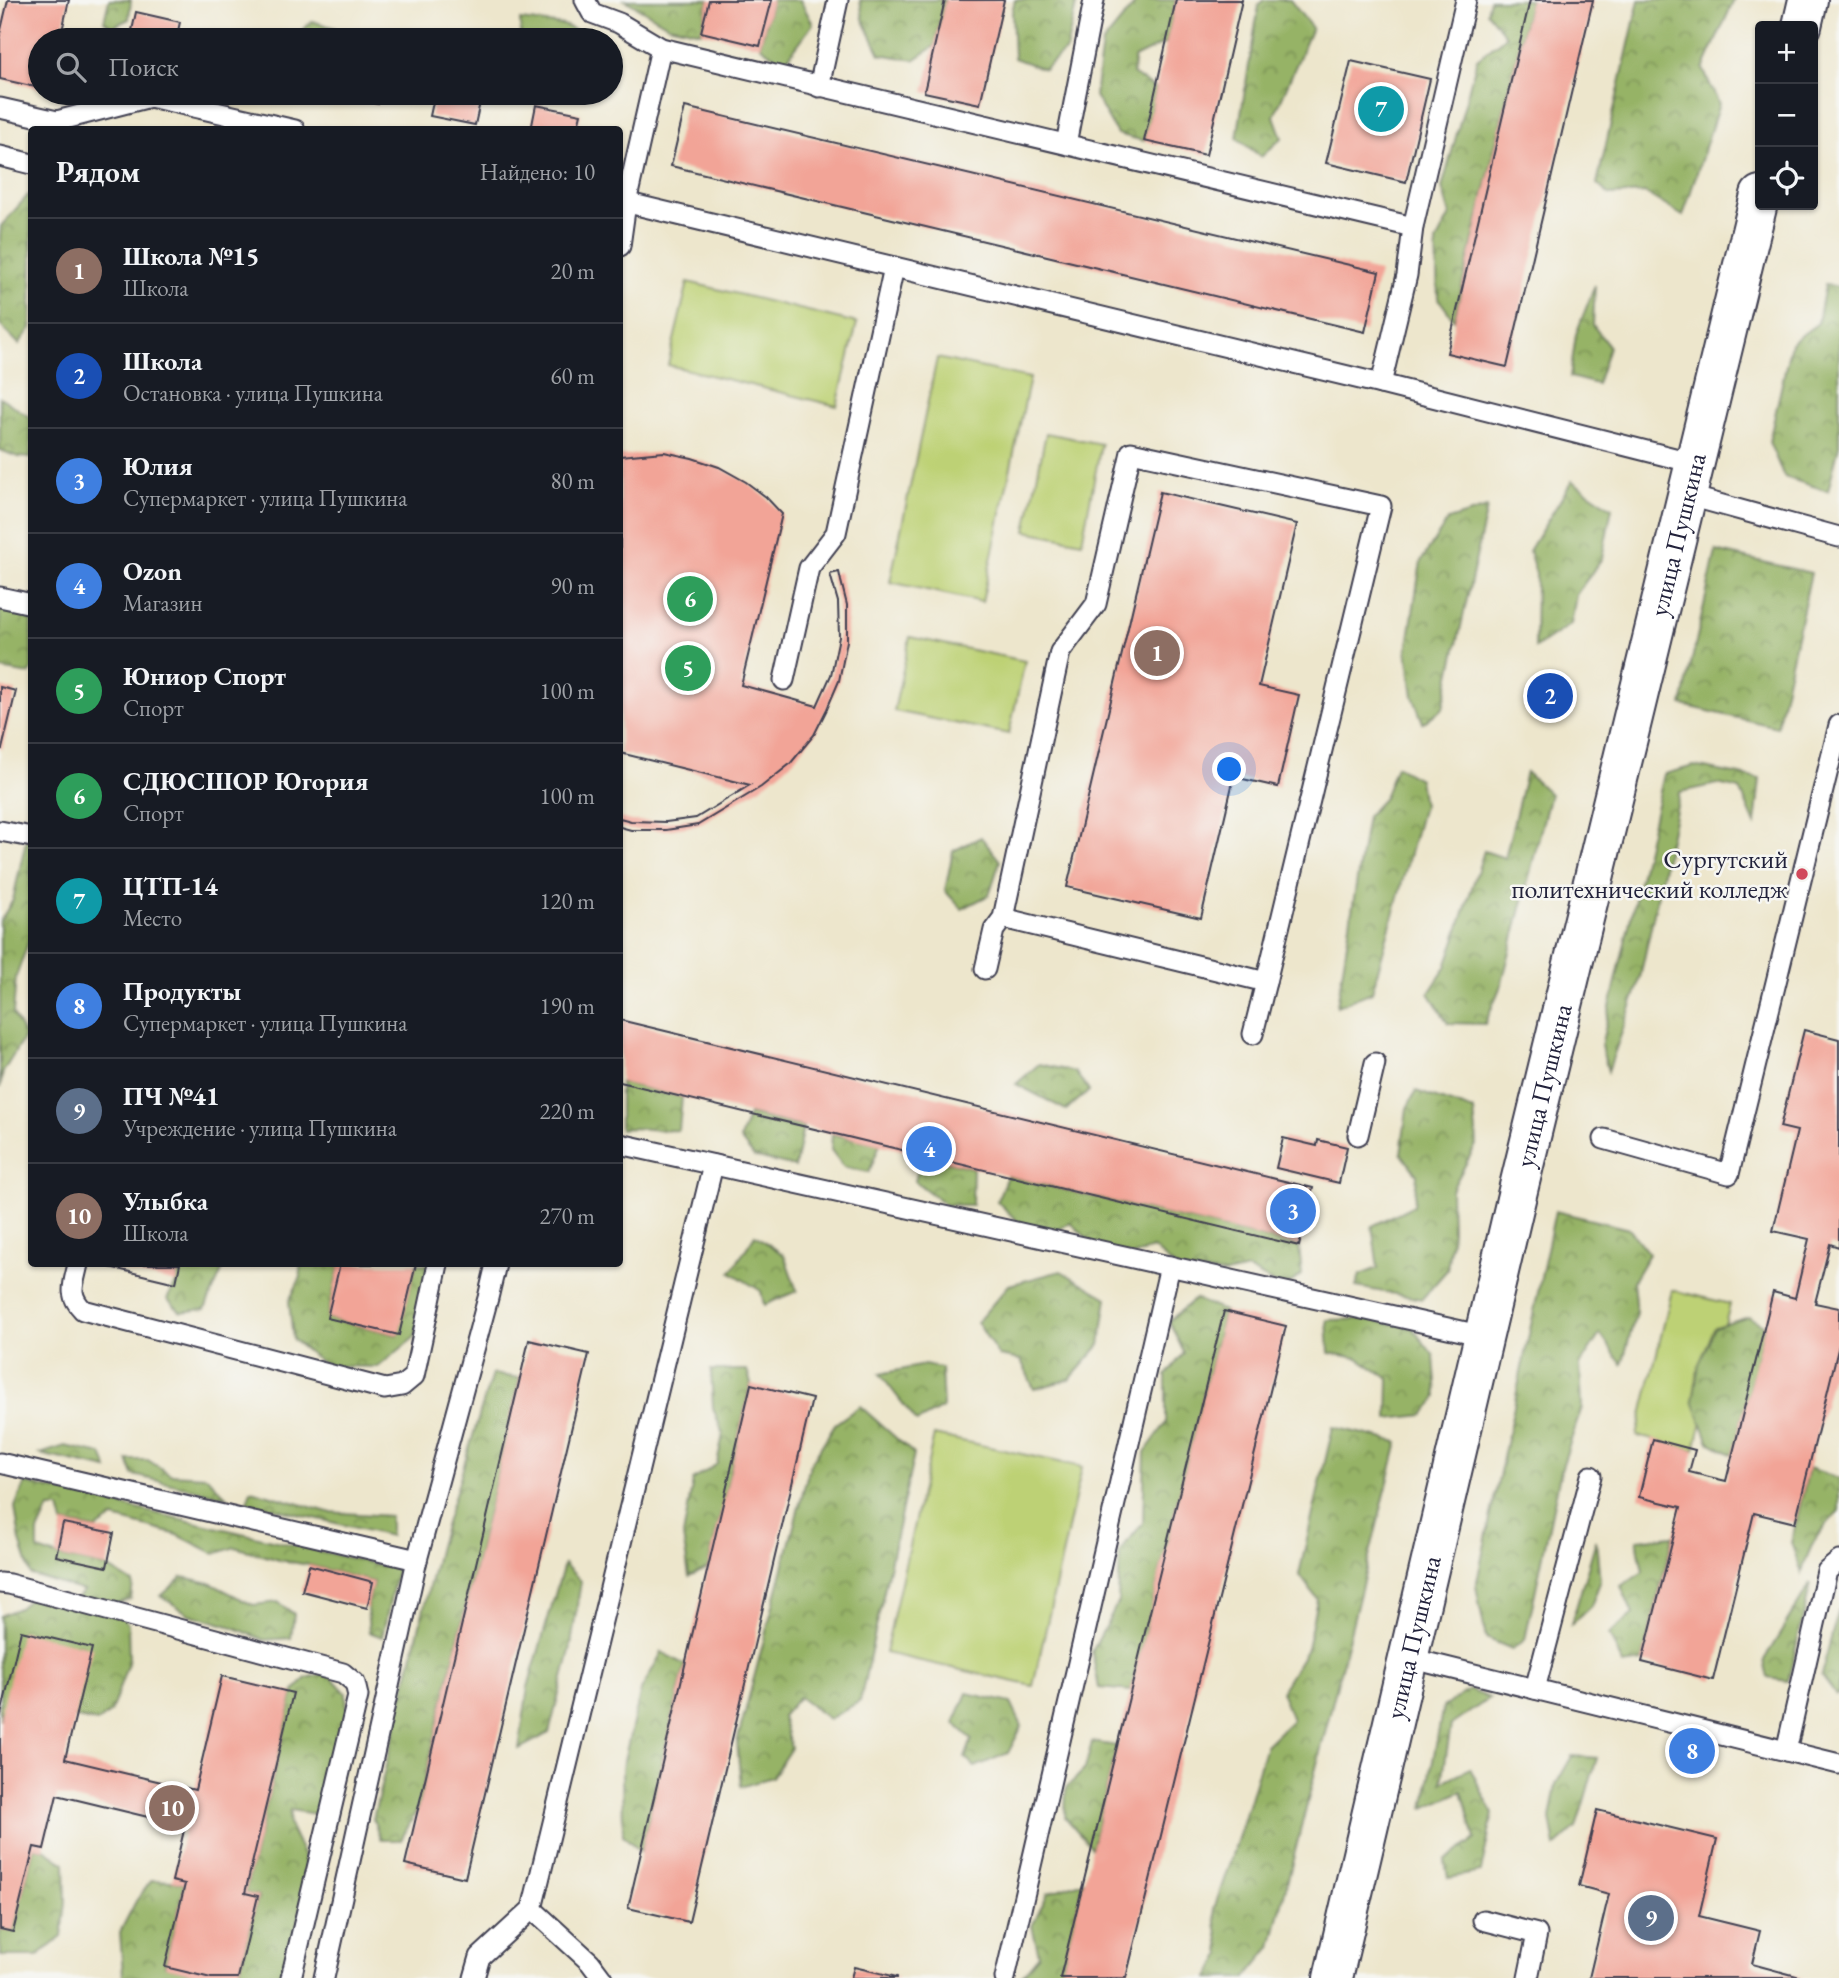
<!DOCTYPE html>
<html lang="ru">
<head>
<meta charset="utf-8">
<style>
  body { margin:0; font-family:"EB Garamond",serif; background:#20242c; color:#f1f3f6 }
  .controls { position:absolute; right:21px; top:21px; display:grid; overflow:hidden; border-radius:7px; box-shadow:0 2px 5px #0004 }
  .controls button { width:63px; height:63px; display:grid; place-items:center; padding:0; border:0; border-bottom:2px solid #363941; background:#171b24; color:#f1f3f6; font:35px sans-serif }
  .you { position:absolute; left:1230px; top:770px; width:24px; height:24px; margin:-18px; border:5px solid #fff; border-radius:50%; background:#1a73e8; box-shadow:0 0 0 10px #1a73e833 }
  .badge { display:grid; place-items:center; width:46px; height:46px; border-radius:50%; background:#d1495b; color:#fff; font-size:23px; font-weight:700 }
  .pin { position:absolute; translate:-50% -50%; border:4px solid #fff; box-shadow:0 2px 7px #0006 }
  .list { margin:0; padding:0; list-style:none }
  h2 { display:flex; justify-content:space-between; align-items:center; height:91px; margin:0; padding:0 28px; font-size:30px }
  h2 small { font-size:23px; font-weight:400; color:#9ea1a6 }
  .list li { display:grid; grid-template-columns:46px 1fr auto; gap:21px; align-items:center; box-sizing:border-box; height:105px; padding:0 28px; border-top:2px solid #363941 }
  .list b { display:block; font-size:26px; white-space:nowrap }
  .list p { margin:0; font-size:23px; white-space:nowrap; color:#9ea1a6 }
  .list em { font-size:23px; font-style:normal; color:#9ea1a6 }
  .icon { flex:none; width:38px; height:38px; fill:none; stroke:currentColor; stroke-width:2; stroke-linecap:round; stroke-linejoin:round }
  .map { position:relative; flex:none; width:1839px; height:1978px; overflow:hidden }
  .search { position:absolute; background:#171b24; box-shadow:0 2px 5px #0004; left:28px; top:28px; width:595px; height:77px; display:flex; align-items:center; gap:18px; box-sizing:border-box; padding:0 24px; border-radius:38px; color:#9ea1a6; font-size:26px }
  .panel { position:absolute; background:#171b24; box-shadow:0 2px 5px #0004; left:28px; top:126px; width:595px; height:1141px; border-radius:7px }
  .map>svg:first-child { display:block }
  .green { fill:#bdd174; stroke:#707a58; stroke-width:2 }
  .forest { fill:url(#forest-crowns); stroke:#5c6a50; stroke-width:2 }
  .building { fill:#f2a497 }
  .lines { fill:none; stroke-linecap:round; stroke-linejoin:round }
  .lane-casing { stroke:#403f51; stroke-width:23 }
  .secondary-casing { stroke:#403f51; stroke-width:42 }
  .lane { stroke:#fff; stroke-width:19 }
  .secondary { stroke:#fff; stroke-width:38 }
  .poi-dot { fill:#d1495b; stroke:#f6f6f2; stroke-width:2.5 }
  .labels { text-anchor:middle; stroke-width:5; stroke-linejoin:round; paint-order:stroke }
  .street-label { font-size:26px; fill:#22223b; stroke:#f6f6f2 }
  .poi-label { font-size:26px; fill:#22223b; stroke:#f6f6f2; text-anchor:end }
</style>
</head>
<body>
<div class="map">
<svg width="1839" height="1978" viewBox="0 0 1839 1978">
  <defs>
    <pattern id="forest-crowns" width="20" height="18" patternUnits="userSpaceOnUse" patternTransform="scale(1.75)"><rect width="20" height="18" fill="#96b366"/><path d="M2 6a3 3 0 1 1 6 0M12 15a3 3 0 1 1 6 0" fill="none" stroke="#7a9155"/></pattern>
  </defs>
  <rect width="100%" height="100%" fill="#f6f6f2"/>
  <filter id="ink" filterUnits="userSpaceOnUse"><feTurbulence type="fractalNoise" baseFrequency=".0143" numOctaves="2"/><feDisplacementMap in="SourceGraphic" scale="14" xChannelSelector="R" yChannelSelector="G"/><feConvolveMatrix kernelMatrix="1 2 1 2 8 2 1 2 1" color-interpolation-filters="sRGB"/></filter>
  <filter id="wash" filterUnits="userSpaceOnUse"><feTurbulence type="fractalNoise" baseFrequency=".00686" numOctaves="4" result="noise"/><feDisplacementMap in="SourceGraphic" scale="28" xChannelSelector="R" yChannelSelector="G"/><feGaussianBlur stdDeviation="1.57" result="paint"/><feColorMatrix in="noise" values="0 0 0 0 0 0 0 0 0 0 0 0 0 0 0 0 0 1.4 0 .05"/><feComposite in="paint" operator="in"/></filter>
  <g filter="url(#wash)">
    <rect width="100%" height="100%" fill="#ede6cc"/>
    <g class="green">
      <polygon points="688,282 857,323 837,406 668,365"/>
      <polygon points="937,358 1030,378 982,602 890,582"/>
      <polygon points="1046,433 1101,444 1082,542 1026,531"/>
      <polygon points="910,637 1025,661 1009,734 894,711"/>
      <polygon points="1672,1290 1730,1304 1695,1450 1637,1436"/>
      <polygon points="934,1435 1082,1467 1033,1686 885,1653"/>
    </g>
    <g class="forest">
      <polygon points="109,0 131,0 129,19 112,27 104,21"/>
      <polygon points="625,0 709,0 701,32 668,25"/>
      <polygon points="772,0 800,0 813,24 784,63 760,46"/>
      <polygon points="860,0 945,0 935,46 914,60 880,54 863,19"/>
      <polygon points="1015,0 1077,0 1066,50 1044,69 1014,58 1012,12"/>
      <polygon points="1138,0 1176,0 1167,42 1134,58 1133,74 1156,89 1144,141 1117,134 1095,96 1102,44"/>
      <polygon points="1264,0 1290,0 1312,28 1274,116 1282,138 1261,157 1237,138 1259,4"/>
      <polygon points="1490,0 1530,0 1454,320 1438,298 1436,242 1450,215 1442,188 1477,59 1506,36 1487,12"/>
      <polygon points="1639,0 1734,0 1703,69 1719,104 1683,216 1645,193 1609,195 1597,184"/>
      <polygon points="520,20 564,25 596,40 521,40"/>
      <polygon points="312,21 335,28 333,40 298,40 297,36"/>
      <polygon points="28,195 32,196 31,328 19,344 0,325 0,238 1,226"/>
      <polygon points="1595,285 1593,325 1609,347 1597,384 1570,377 1576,334"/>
      <polygon points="1825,285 1839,287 1839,445 1828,491 1784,477 1769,442 1791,343 1818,323"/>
      <polygon points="0,397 31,418 31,458 18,457 0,450"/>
      <polygon points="1572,481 1612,508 1602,558 1576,595 1571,624 1535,648 1536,574 1529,551"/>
      <polygon points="1487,508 1443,708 1423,723 1413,696 1407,651 1421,561 1448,520"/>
      <polygon points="1716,551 1811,573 1777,727 1682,705"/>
      <polygon points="0,595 31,606 32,670 29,674 0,669"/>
      <polygon points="1396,766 1419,779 1423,806 1372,992 1337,1006 1367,816 1384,798"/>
      <polygon points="1694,766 1760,779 1755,824 1740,789 1717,784 1680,792 1638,987 1608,1071 1601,1046 1664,774"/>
      <polygon points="1526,772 1550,794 1502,983 1485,1024 1448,1023 1429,993 1446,967 1484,851 1505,858"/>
      <polygon points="31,825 31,935 16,977 13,1014 25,1036 3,1072 0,1088 0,921 13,900 29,826"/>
      <polygon points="981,837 1000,861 989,895 962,909 945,891 953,851"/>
      <polygon points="1039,1064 1075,1072 1089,1091 1066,1110 1016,1084"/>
      <path d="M620,1082L682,1097L679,1130C659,1132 640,1126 620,1129Z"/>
      <polygon points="1416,1091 1474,1111 1477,1143 1451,1191 1452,1232 1447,1270 1422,1299 1356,1287 1360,1275 1378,1268 1372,1226 1414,1205 1417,1175 1401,1153 1407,1108"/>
      <polygon points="749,1114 803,1127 795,1167 754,1157 740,1139"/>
      <polygon points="832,1134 880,1144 869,1172 844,1167 831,1150"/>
      <polygon points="922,1155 973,1168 972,1205 946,1205 915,1181"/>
      <polygon points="1007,1176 1299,1246 1302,1275 1283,1288 1248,1269 1226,1274 1179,1270 1153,1248 1133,1256 1093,1244 1070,1222 1056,1232 1020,1224 997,1201"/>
      <polygon points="1555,1211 1629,1229 1649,1254 1633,1281 1636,1313 1622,1365 1600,1334 1580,1365 1582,1407 1561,1470 1525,1640 1512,1649 1486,1638 1476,1586"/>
      <polygon points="755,1235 784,1255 797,1291 764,1305 761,1291 731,1272"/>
      <polygon points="180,1264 225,1264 205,1309 181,1312 167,1299 176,1283"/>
      <polygon points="300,1264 340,1264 327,1318 398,1335 416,1264 434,1264 415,1337 378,1367 326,1366 293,1340 289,1301 301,1277"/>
      <polygon points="1061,1271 1107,1298 1100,1345 1070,1379 1034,1389 1021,1360 999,1356 977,1322 1009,1285"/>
      <polygon points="1195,1299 1224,1311 1131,1691 1099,1688 1092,1652 1118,1602 1120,1551 1143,1523 1145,1452 1166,1423 1166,1375 1184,1353 1169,1321"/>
      <polygon points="1749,1317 1765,1326 1733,1455 1709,1442 1693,1401 1699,1364 1715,1327"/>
      <polygon points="1365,1319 1412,1327 1434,1356 1437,1397 1424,1415 1388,1419 1389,1379 1358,1358 1329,1353 1327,1320"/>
      <polygon points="924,1365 941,1368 943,1408 917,1422 880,1374"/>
      <polygon points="711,1370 747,1370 751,1384 708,1568 689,1576 683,1536 693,1480 717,1464 723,1434 713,1408"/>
      <polygon points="492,1374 520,1378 418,1808 401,1840 381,1840 373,1819 439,1546"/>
      <polygon points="860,1406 914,1454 860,1701 829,1719 799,1697 782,1716 791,1748 772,1777 741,1787 737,1742 810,1465 835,1424"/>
      <polygon points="1333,1427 1398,1442 1271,1947 1246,1978 1209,1978 1221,1955 1214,1909 1241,1829 1266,1745 1292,1720 1281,1691 1307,1649 1317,1599 1299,1574"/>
      <polygon points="65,1446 102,1454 108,1469 40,1454"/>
      <polygon points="128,1460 148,1460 170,1474 206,1476 227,1497 133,1475"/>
      <path d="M1809,1468L1839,1478V1512C1818,1530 1809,1547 1802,1573L1791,1543Z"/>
      <polygon points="25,1483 397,1569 382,1637 369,1632 367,1608 373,1582 309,1565 279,1560 235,1547 215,1554 178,1535 114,1518 96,1529 63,1523 59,1508 49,1508 38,1532 38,1550 56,1556 107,1567 133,1583 131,1599 112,1605 128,1624 129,1660 111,1712 97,1722 75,1717 0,1719 0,1616 19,1608 35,1594 73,1602 84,1591 31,1575 20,1541 15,1507"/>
      <polygon points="251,1490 328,1512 390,1516 390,1536 247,1502"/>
      <polygon points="1673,1536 1642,1662 1623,1665 1609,1634 1633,1614 1621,1586 1643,1572 1637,1540"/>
      <polygon points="1596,1540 1600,1582 1591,1606 1571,1625"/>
      <polygon points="564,1564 581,1581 570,1651 549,1733 519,1749 528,1687"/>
      <polygon points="182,1577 210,1583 253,1605 278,1602 294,1614 291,1638 264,1640 233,1627 189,1614 161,1596"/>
      <polygon points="1811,1583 1788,1681 1768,1678 1764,1660"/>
      <polygon points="1839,1609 1839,1694 1836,1695 1821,1675"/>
      <polygon points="662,1652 685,1665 641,1852 623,1835 622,1768 641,1690"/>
      <polygon points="328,1673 346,1693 348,1729 330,1800 315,1814 290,1810 289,1825 303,1854 308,1878 286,1978 238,1978 258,1896 245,1893 293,1693 306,1678"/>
      <polygon points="1469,1690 1490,1698 1451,1725 1442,1782 1470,1768 1493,1814 1481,1872 1448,1878 1445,1861 1475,1839 1462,1791 1424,1808 1443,1707"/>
      <polygon points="967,1693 1011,1703 1022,1726 1008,1753 975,1767 965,1758 972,1739 954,1723"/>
      <polygon points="1092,1742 1117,1746 1092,1848 1065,1817 1066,1788 1085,1769"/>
      <polygon points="1572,1756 1597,1758 1576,1828 1555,1847 1550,1819 1556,1784"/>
      <polygon points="34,1847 44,1849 65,1863 66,1902 62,1937 37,1956 0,1956 0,1929 13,1931"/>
      <polygon points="152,1880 172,1881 185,1884 165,1966 211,1978 125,1978 123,1976 120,1932 136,1901"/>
      <polygon points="1084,1881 1060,1978 1020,1978 1039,1955 1032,1926 1048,1893"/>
    </g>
    <g id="blocks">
      <g class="building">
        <polygon points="8,0 69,0 60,40 40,40 40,88 0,79 0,34"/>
        <polygon points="709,0 772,0 760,46 701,32"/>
        <polygon points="945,0 1004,0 980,104 924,92"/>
        <polygon points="1176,0 1242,0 1206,155 1144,141"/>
        <polygon points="1530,0 1593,0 1507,367 1447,353"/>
        <polygon points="136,12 180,22 176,40 130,40"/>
        <polygon points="1351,61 1430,79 1406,182 1326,163"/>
        <polygon points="332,93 381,93 378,104"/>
        <polygon points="435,93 482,93 475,125 430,116"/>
        <polygon points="536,105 581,114 577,130 531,130"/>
        <polygon points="685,107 1379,272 1365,332 671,166"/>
        <polygon points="664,452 692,458 719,467 746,482 766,497 782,514 741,685 817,706 831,675 839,637 838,602 830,574 839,572 841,581 847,605 847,641 839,681 827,709 814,735 790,764 761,787 698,825 666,830 631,830 620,827 620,818 631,821 666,822 696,818 750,785 620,753 620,456"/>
        <polygon points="1160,492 1297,524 1259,686 1299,695 1278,787 1234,777 1201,918 1067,887"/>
        <polygon points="0,687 16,691 2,749 0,748"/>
        <polygon points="620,1020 1313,1188 1299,1246 620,1082"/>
        <polygon points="1804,1030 1839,1039 1839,1247 1830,1244 1815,1303 1839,1308 1839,1345 1795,1523 1754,1513 1713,1680 1642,1662 1681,1507 1639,1497 1653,1439 1695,1450 1689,1472 1726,1481 1773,1292 1795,1298 1809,1239 1773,1231 1797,1131 1780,1127"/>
        <polygon points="1283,1138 1317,1146 1318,1140 1347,1147 1339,1183 1276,1168"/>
        <polygon points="105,1264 180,1264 176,1283 105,1266"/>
        <polygon points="340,1264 416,1264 399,1335 327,1318"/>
        <polygon points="1224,1311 1286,1326 1126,1978 1060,1978"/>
        <polygon points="529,1340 589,1354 465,1878 405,1864"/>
        <polygon points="751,1384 812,1399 689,1922 628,1908"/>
        <polygon points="63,1523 114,1533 107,1567 56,1556"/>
        <polygon points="309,1565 373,1582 367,1608 302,1591"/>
        <polygon points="21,1631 92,1648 65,1759 195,1790 222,1676 293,1693 245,1893 258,1896 238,1978 211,1978 165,1967 185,1884 172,1881 185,1826 57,1795 44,1849 34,1847 13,1932 0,1929 0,1719"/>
        <polygon points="1675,1736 1715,1746 1710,1766 1670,1755"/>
        <polygon points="1597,1810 1717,1839 1699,1916 1760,1931 1752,1964 1804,1978 1589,1978 1609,1894 1579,1886"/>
        <polygon points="854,1967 897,1977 897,1978 851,1978"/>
      </g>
    </g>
  </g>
  <g filter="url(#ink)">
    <use href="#blocks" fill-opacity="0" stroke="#403f51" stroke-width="2"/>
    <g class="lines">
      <defs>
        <g id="lane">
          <polyline points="585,0 592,13 619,23 661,48 1413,227"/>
          <polyline points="819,87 838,0"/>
          <polyline points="0,108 57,121 150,97 295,130"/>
          <polyline points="1066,144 1094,0"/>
          <polyline points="0,156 32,164"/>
          <polyline points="620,201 1381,384 1694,463"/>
          <polyline points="620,246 626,203 661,48"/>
          <polyline points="1381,384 1407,275 1413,227 1466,0"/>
          <polyline points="1686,495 1839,537"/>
          <polyline points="0,597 32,604"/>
          <polyline points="784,680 809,568 836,533 894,267"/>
          <polyline points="0,831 32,837"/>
          <polyline points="985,969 994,930 1003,918 1266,982 1381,506 1131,452 1096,604 1060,652 1003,918"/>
          <polyline points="1253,1034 1266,982"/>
          <polyline points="1358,1135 1375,1063"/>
          <polyline points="1604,1139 1729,1174 1839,725"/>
          <polyline points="620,1144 1484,1336"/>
          <path d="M78,1264C74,1284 67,1294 83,1310L385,1389L402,1386L414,1376L438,1264"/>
          <polyline points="0,1463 417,1560"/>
          <polyline points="0,1583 9,1584 343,1673 355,1683 358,1696 291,1978"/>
          <polyline points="1409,1658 1839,1764"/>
          <polyline points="1535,1689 1591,1476"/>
          <polyline points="1786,1751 1827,1571 1839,1561"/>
          <polyline points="532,1909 590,1962 602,1978"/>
          <polyline points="1483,1920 1537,1934 1528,1978"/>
          <polyline points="324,1978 417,1560 488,1298 496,1264"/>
          <polyline points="474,1978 480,1957 532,1909 713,1165"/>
          <polyline points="1005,1978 1170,1266"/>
        </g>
        <g id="secondary">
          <polyline points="1802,26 1808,0"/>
          <path id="s1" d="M1333,1978L1520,1182L1760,195"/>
        </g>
      </defs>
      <use href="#lane" class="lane-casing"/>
      <use href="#secondary" class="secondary-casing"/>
      <use href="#lane" class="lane"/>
      <use href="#secondary" class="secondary"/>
    </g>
  </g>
  <circle class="poi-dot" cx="1802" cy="874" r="7"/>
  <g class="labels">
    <g class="street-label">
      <text dy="9" stroke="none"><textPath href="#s1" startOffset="1484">улица Пушкина</textPath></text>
      <text dy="9" stroke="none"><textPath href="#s1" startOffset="917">улица Пушкина</textPath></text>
      <text dy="9" stroke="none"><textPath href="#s1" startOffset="350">улица Пушкина</textPath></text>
    </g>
    <g class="poi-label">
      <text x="1788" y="868">Сургутский<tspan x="1788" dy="30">политехнический колледж</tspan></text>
    </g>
  </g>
</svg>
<div class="controls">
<button>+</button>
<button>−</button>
<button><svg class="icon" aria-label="locate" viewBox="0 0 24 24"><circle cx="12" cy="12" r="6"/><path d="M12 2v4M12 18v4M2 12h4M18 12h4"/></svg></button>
</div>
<div class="you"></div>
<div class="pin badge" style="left:1157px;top:653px;background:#8d6e63">1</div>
<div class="pin badge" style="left:1550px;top:696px;background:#1a4fb4">2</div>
<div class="pin badge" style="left:1293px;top:1211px;background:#3f7fe0">3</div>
<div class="pin badge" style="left:929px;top:1149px;background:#3f7fe0">4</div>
<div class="pin badge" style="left:688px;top:668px;background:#2e9e5b">5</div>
<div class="pin badge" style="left:690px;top:599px;background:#2e9e5b">6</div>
<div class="pin badge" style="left:1381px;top:109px;background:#0f9aa8">7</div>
<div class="pin badge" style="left:1692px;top:1751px;background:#3f7fe0">8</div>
<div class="pin badge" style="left:1651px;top:1918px;background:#5c6f8a">9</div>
<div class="pin badge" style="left:172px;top:1808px;background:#8d6e63">10</div>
<div class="search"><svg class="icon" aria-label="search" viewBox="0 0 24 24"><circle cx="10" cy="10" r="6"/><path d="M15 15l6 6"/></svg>Поиск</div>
<section class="panel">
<h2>Рядом<small>Найдено: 10</small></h2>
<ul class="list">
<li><span class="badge" style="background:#8d6e63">1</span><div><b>Школа №15</b><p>Школа</p></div><em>20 m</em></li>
<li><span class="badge" style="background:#1a4fb4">2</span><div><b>Школа</b><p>Остановка · улица Пушкина</p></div><em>60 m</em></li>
<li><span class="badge" style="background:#3f7fe0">3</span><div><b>Юлия</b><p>Супермаркет · улица Пушкина</p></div><em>80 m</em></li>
<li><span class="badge" style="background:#3f7fe0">4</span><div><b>Ozon</b><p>Магазин</p></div><em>90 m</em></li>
<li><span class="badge" style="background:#2e9e5b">5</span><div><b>Юниор Спорт</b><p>Спорт</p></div><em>100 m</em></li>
<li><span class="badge" style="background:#2e9e5b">6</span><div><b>СДЮСШОР Югория</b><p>Спорт</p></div><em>100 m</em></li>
<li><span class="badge" style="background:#0f9aa8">7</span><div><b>ЦТП-14</b><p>Место</p></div><em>120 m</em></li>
<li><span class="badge" style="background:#3f7fe0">8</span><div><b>Продукты</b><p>Супермаркет · улица Пушкина</p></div><em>190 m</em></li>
<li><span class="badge" style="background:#5c6f8a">9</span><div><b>ПЧ №41</b><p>Учреждение · улица Пушкина</p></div><em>220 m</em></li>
<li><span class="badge" style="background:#8d6e63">10</span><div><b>Улыбка</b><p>Школа</p></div><em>270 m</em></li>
</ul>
</section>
</div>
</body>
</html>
